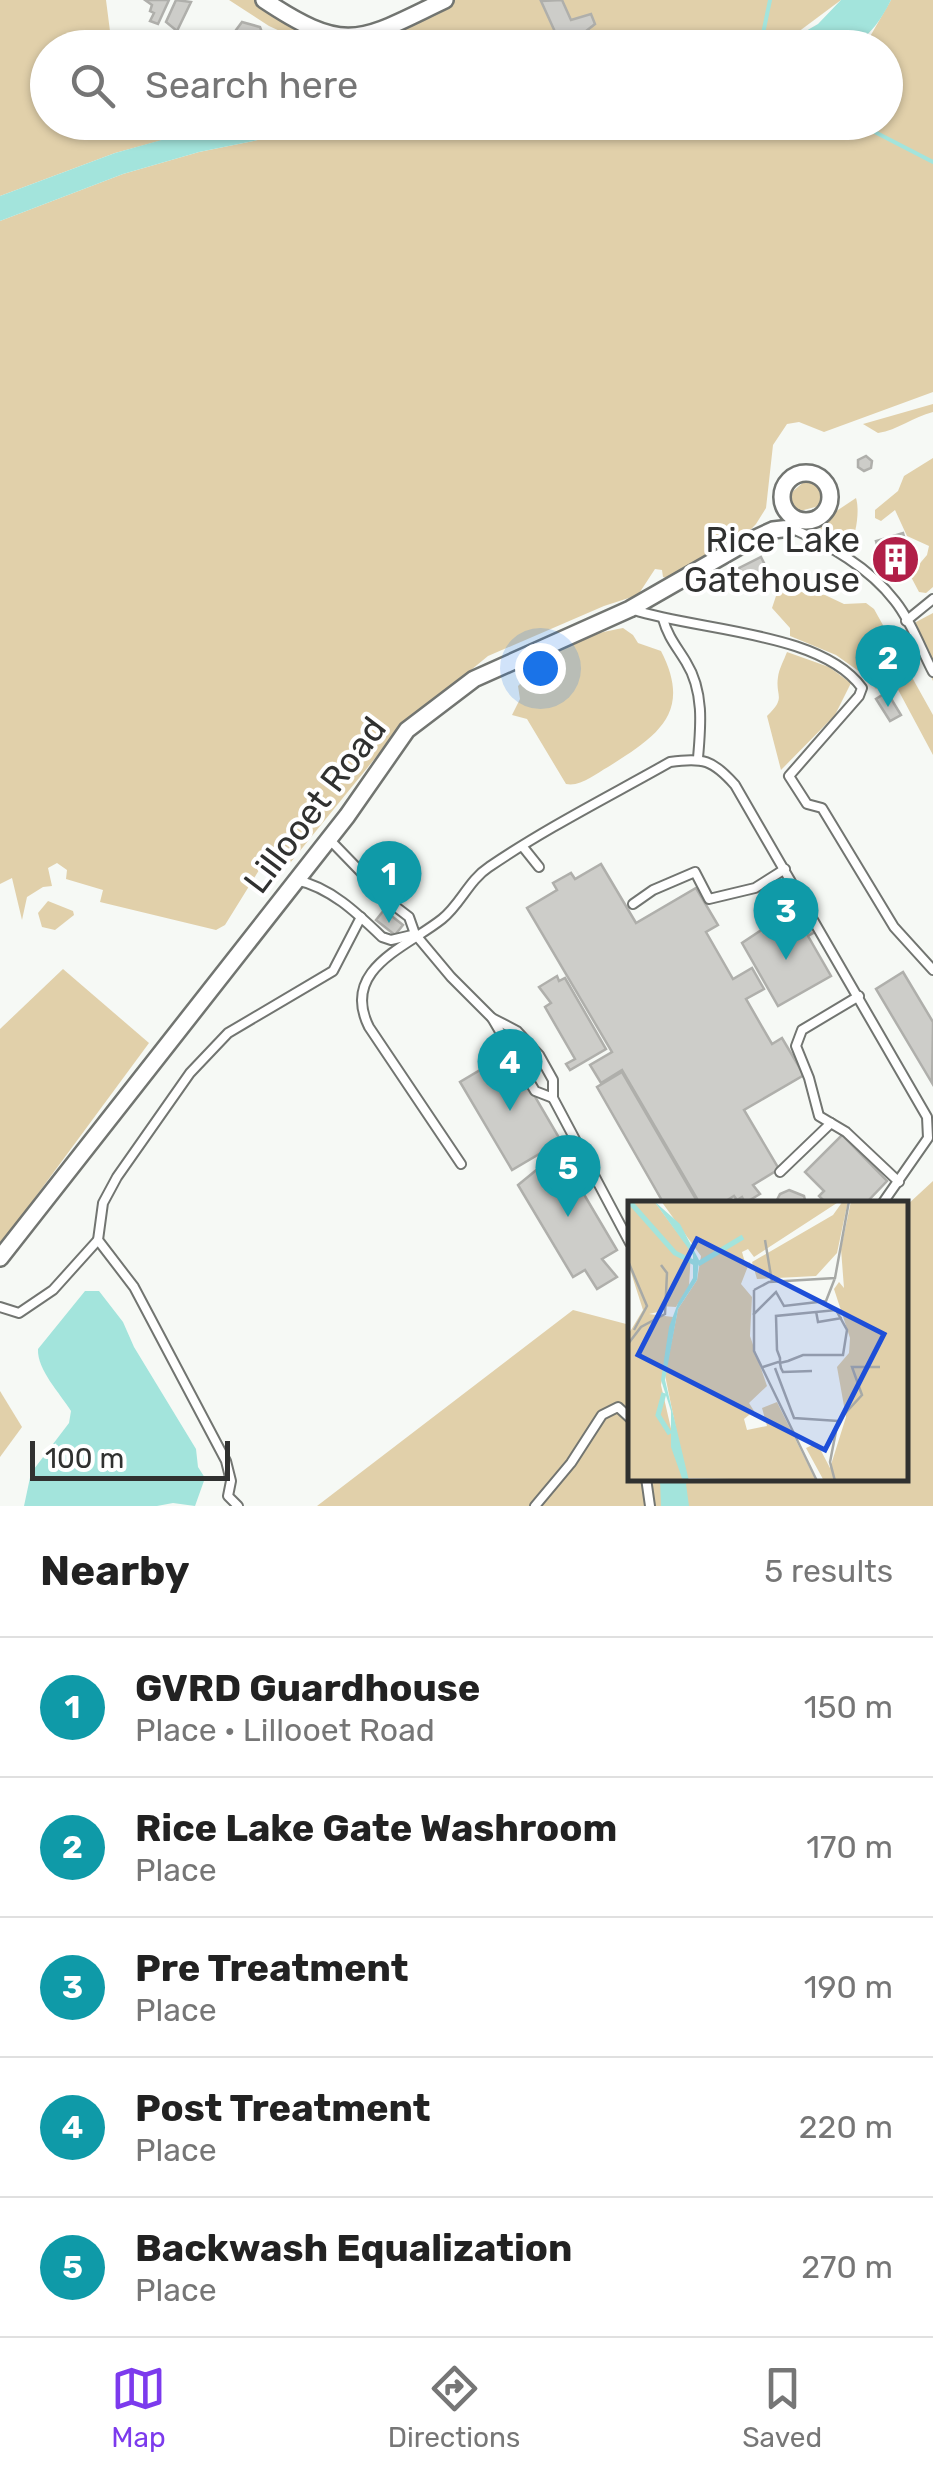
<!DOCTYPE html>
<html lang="en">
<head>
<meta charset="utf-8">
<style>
  body { margin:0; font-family:Rubik,sans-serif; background:#f2f2f2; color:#222 }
  .scale { position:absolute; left:30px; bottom:25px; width:200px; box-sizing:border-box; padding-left:10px; border:5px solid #303130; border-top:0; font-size:28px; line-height:35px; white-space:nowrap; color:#303130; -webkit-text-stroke:8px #fff; paint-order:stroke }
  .you { position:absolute; left:540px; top:668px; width:35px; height:35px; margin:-25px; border:8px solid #fff; border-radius:50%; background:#1a73e8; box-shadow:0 0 0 15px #1a73e833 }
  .badge { display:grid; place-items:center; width:65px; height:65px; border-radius:50%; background:#7c3aed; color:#fff; font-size:32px; font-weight:700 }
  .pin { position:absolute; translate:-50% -82px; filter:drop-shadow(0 2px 5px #0008) }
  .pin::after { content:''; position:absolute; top:52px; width:35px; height:30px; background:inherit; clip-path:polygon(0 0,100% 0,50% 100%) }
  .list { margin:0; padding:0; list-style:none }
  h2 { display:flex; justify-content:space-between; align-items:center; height:130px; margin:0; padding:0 40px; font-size:42px }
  h2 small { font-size:32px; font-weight:400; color:#767676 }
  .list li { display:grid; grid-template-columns:65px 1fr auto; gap:30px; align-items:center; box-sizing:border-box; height:140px; padding:0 40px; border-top:2px solid #e0e0e0 }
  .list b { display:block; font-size:38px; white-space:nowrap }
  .list p { margin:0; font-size:32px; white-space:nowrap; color:#767676 }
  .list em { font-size:32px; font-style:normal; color:#767676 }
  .icon { flex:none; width:55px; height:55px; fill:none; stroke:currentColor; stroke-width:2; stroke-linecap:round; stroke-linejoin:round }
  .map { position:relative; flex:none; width:933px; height:1506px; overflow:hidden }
  .search { position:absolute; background:#fff; box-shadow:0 2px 8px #0004; left:30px; right:30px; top:30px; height:110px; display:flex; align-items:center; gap:25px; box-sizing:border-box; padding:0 35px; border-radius:55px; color:#767676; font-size:38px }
  .sheet { height:830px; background:#fff }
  nav { display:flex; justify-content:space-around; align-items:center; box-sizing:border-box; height:140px; border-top:2px solid #e0e0e0; background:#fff; font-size:28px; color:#767676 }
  nav a { display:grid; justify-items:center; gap:5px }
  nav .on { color:#7c3aed }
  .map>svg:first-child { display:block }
  .green { fill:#e1d0aa }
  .water { fill:#a3e4dc }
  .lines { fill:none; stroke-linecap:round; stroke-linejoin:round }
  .stream { stroke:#a3e4dc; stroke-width:4 }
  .building { fill:#cdcdc9; stroke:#afafab; stroke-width:2.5 }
  .service-casing { stroke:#727571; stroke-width:12 }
  .minor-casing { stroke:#727571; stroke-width:20 }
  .service { stroke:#fff; stroke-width:8 }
  .minor { stroke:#fff; stroke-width:15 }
  .labels { text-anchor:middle; stroke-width:8; stroke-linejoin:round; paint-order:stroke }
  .poi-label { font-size:35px; fill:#303130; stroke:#fff; text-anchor:end }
  .street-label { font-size:35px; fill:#303130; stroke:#fff }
  .inset-river { fill:none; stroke:#a3e4dc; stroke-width:5 }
  .inset-road { fill:none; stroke:#a7a9a6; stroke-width:2.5 }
  .view { fill:#1d4ed8; fill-opacity:0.15; stroke:#1d4ed8; stroke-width:5 }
  .inset-edge { fill:none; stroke:#303130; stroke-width:5 }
</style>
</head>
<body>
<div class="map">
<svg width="933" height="1506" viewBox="0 0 933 1506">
  <rect width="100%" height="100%" fill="#f6f9f5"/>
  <g class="green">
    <polygon points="0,0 106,0 111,39 130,47 48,48 48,122 226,123 115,153 0,196"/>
    <polygon points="229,0 276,0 308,33 310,45 323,41 334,47 260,47 295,38 269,26"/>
    <polygon points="452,0 841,0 778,47 398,48 392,33"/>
    <polygon points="891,0 933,0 933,392 824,432 799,422 787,424 773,445 766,508 756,524 741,540 670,579 663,577 662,570 655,569 638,595 604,606 488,656 398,730 286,868 264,862 225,925 216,930 100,902 103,890 66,879 67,870 57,863 48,868 52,886 43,887 27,897 22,920 12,878 0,884 0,221 123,174 199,152 342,123 621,122 648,132 699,130 726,123 886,122 886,48 864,47"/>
    <path d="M933,404V412C913,417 898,430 878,433L863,424Z"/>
    <polygon points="933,458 933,587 926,593 919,592 910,575 927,555 929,546 907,536 895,510 881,521 875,518 875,510 898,491 904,476"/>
    <polygon points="806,480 818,482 825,499 819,506 800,511 788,503 791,493"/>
    <path d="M856,498C860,511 856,536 849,548L820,528L832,514Z"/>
    <polygon points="785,590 825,595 844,604 866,603 874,609 933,715 933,755 895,684 881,673 882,686 876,689 860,672 836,655 790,636 790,628 772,608 776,596"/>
    <polygon points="933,613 933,681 911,631 916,622"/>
    <path d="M623,628L633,635L638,643L661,651C693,713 657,736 608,767C595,774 581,787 566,784L527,719L512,715L520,699L518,686L527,677L538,674C546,644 596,633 623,628Z"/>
    <path d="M787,652L829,667L851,683L835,715L781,770L767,716C787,697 775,697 778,677C779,669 784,660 787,652Z"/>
    <polygon points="48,901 73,911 74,915 55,930 42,927 38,913"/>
    <polygon points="63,969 149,1043 0,1245 0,1029"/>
    <polygon points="933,1181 933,1506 317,1506 573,1310 630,1325 630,1478 906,1478 906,1206"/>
    <polygon points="0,1391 22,1427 0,1457"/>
  </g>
  <g class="water">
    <path d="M841,0H891C861,60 837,48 778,47L818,24Z"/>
    <polygon points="226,122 342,123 199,152 123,174 0,221 0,196 115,153"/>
    <path d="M621,123H726C690,135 656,136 621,123Z"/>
    <path d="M85,1291H99L123,1322L134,1347L196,1449L198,1467L205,1478L195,1506L173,1503L157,1506H24L31,1473L69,1423L71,1411C60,1393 37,1370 38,1349Z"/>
    <polygon points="660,1479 690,1479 686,1484 689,1506 661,1506"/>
  </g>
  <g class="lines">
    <g class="stream">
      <polyline points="760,48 770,0"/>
      <polyline points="841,122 869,129 933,162"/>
    </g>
  </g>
  <g class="building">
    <polygon points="145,0 169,0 158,24 150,21 154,13 150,11 152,5"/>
    <polygon points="176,0 191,2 177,31 166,22"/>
    <polygon points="562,0 571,20 591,14 595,24 576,39 561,45 541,1"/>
    <polygon points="242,22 260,27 265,40 261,44 241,48 236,30"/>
    <polygon points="866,456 872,461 871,468 864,471 858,467 858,460"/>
    <polygon points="903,533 913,568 886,576 876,541"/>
    <polygon points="761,557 769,573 747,584 739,568"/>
    <polygon points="887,692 901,715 890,721 876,699"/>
    <polygon points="601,864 636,923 696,888 718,925 706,932 733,979 752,968 764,989 746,999 772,1044 782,1038 804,1075 744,1110 779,1169 753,1185 760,1194 745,1203 742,1197 737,1200 734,1196 721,1204 700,1204 622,1070 601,1083 590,1065 612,1052 527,908 557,890 553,883 571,873 575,879"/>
    <polygon points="799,905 815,932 808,936 831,976 778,1006 742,943"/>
    <polygon points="384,910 403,925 395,935 376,920"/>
    <polygon points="903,972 933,1022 932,1083 876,989"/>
    <polygon points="557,976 559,981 565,978 606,1049 570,1070 566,1064 575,1059 545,1007 551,1003 539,987"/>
    <polygon points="503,1042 561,1141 512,1170 460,1082 490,1064 483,1054"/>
    <polygon points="622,1072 697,1201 692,1204 664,1204 597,1087"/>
    <polygon points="842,1135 887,1181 865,1204 827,1204 819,1196 824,1191 805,1172"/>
    <polygon points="563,1159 617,1250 602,1259 617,1277 597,1289 585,1270 573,1277 518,1185 545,1163 548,1168"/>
    <polygon points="789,1190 804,1196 806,1204 775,1204 780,1194"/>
  </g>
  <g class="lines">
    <defs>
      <g id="service">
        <path d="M791,528C829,545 869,567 895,601C911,621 921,649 933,672"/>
        <path d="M634,610C700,631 822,632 862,688L859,696L789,776L807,804L822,808L894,927L933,970"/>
        <path d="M663,619C668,637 677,647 686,662C704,691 701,725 698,758"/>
        <polyline points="906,621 933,599"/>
        <polyline points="329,839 392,904 409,917 415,934 451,977 492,1018 517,1031 539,1055 553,1080 553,1098 630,1243"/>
        <polyline points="523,847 539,867"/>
        <path d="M296,880C330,887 357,913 382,937L391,940L412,935"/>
        <polyline points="633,904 653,890 695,872 709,899 755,888 785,869"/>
        <polyline points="859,996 802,1030 796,1046 809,1078 819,1116 846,1132 899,1182"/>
        <polyline points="492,1018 535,1091 553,1098"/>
        <path d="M461,1164L369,1027C340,969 407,947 442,919C460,905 469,880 489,867C546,828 610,796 670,762C703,757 713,760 735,785L927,1117L928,1138L882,1204"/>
        <polyline points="780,1172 831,1123"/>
        <polyline points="0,1307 19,1313 53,1290 98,1240"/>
        <polyline points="646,1478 650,1506"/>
        <polyline points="238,1506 228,1496 231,1481 226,1461 134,1287 98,1240 103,1203 117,1177 190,1073 228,1033 333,971 361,917"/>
        <polyline points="535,1506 571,1463 602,1415 618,1407 630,1418"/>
      </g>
      <g id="minor">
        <path d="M264,0C348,56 361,40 445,0"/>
        <circle cx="806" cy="497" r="24"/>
        <polyline points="0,1258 347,816 407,730 474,679 630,609 745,543 773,530 791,528 794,519"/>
      </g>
    </defs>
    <use href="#service" class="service-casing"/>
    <use href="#minor" class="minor-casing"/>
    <use href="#service" class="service"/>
    <use href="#minor" class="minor"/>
  </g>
  <defs>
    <symbol id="building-disc" viewBox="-11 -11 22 22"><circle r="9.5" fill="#b11f48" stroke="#fff"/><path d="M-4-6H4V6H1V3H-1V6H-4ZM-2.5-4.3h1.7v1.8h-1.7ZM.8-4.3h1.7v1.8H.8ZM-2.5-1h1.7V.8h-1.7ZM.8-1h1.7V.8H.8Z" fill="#fff"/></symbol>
  </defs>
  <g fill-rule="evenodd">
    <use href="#building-disc" x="868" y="532" width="55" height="55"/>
  </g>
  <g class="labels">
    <g class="poi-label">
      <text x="860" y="552">Rice Lake<tspan x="860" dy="40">Gatehouse</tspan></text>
    </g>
    <g class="street-label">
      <text transform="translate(315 805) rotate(-53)" y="12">Lillooet Road</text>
    </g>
  </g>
  <g transform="translate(628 1201)">
    <rect width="280" height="280" fill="#f6f9f5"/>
    <path d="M0,0H26L63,50L61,85L48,106L32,105L34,110L21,113L45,116L33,184L55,280H0V134L15,109L0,62ZM33,0H212L126,56L120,48L114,51L118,65L122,60L113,83L124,96L122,135L139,185L121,202L126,210L116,218L119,229L139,225L134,207L149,201L188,280L58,277L37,174L50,108L69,79L73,55ZM215,0H220L209,52L188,75L129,78L124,61L205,14ZM223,0H280V280H196L178,247L189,242L202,267L218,216L209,166L221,152L222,137L206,88L211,81L216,87L213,48Z" fill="#e1d0aa"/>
    <path d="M26,0L52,23L71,59L69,79L50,108L37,179L61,280H55L43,246V210L33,179L41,126L50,102L65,77V54Z" fill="#a3e4dc"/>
    <path class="inset-river" d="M1,0L47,52L67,62M70,63L115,36M36,192L30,214L42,233"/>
    <path class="inset-road" d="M137,39L144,81M0,60L19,105L6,129M126,89V150L189,280M126,89L141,81L207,77L221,0M188,110L190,121L214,117M125,114L148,91L156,105L198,100L207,77M0,143L13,126L37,113L39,72L33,64M135,166L150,161L152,162L160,160L175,154H215L219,129L208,109L148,115L149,149L152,157V162L153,167L155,171L184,170M147,167L166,217L210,220L234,194L224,166H252M207,280L202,261L210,220"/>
    <path class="view" d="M69,38L256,133L197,249L10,154Z"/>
    <rect width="280" height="280" class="inset-edge"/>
  </g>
</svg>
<div class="scale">100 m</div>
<div class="you"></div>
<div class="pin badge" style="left:389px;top:923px;background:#0f9aa8">1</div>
<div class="pin badge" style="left:888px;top:707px;background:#0f9aa8">2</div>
<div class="pin badge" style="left:786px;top:960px;background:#0f9aa8">3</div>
<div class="pin badge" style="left:510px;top:1111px;background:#0f9aa8">4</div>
<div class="pin badge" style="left:568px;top:1217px;background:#0f9aa8">5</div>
<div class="search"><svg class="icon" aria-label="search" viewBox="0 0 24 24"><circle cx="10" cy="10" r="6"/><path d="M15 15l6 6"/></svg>Search here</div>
</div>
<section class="sheet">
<h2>Nearby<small>5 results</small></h2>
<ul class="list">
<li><span class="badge" style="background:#0f9aa8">1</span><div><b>GVRD Guardhouse</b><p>Place · Lillooet Road</p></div><em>150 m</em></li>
<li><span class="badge" style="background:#0f9aa8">2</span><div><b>Rice Lake Gate Washroom</b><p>Place</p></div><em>170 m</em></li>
<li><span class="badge" style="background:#0f9aa8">3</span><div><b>Pre Treatment</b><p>Place</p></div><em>190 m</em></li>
<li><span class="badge" style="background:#0f9aa8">4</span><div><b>Post Treatment</b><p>Place</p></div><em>220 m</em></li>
<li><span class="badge" style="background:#0f9aa8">5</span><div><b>Backwash Equalization</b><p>Place</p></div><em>270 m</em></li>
</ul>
</section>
<nav>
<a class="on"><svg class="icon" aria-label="map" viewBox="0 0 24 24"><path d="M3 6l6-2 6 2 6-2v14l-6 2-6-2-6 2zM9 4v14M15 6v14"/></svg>Map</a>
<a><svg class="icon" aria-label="directions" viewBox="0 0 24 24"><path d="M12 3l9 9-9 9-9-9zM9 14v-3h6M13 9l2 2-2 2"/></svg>Directions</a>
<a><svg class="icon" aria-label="saved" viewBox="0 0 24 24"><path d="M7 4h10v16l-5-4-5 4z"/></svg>Saved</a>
</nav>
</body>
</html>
